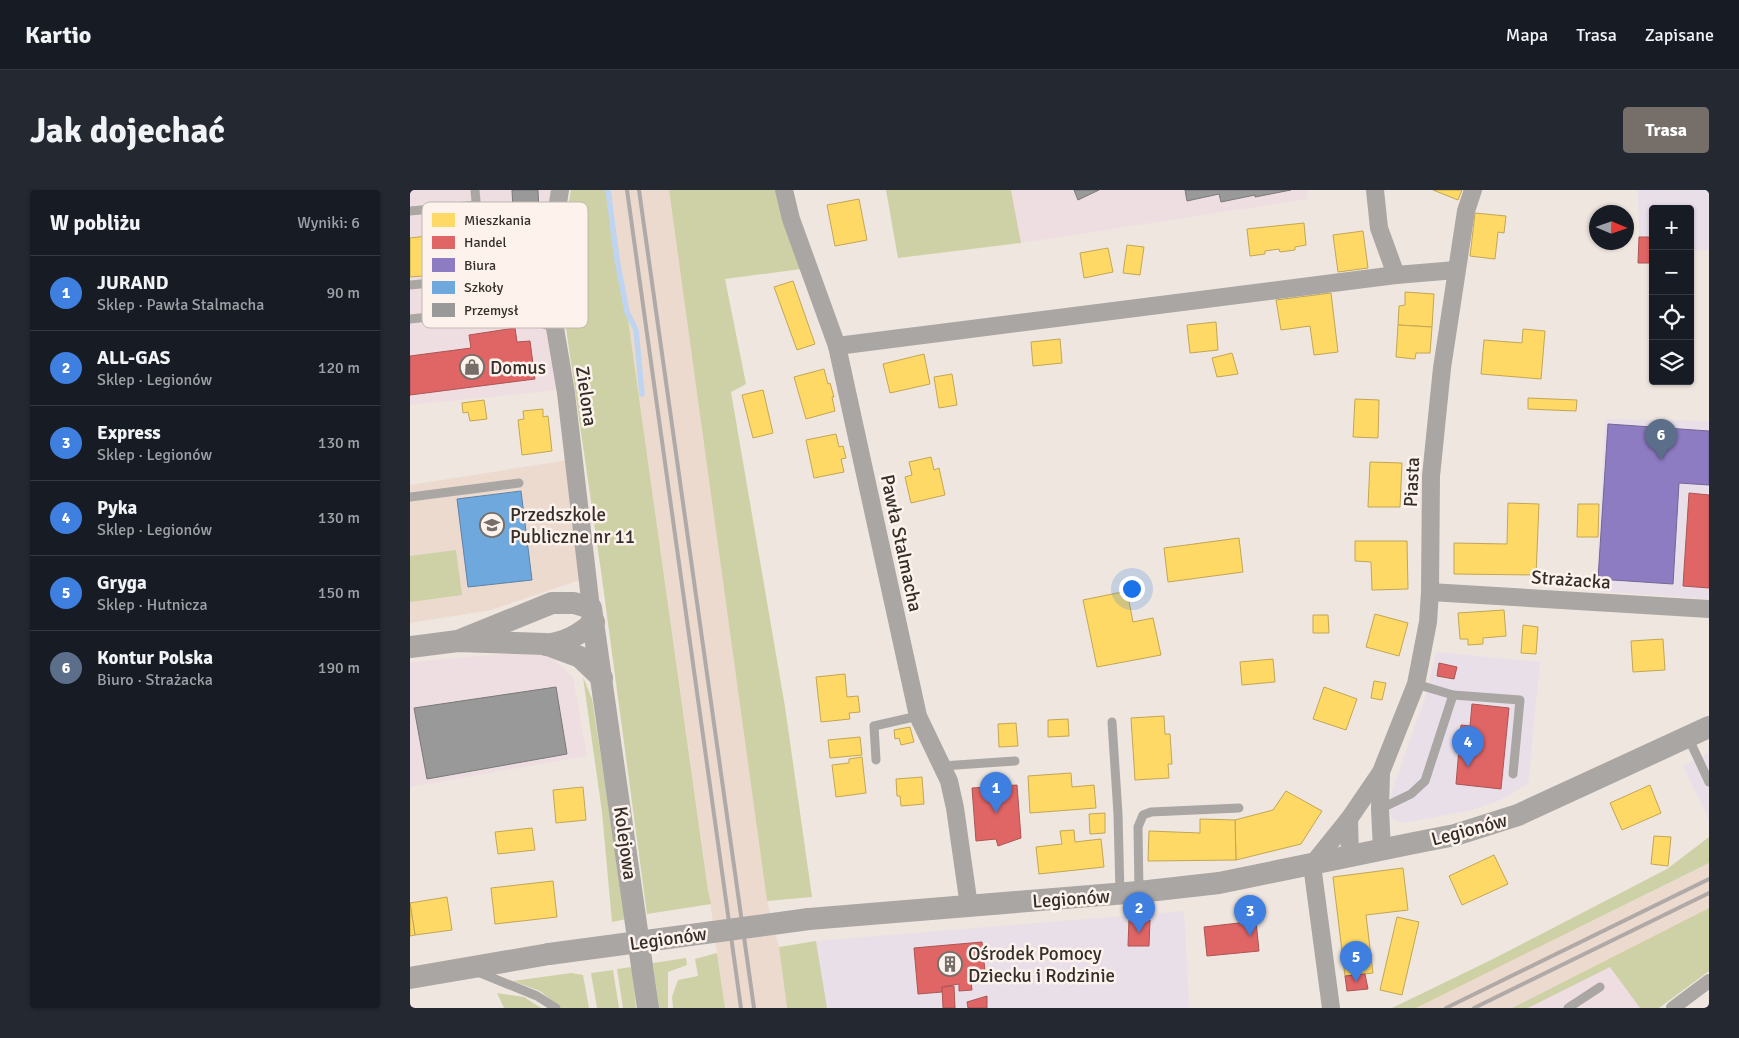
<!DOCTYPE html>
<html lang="pl">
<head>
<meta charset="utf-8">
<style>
  body { margin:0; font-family:Signika,sans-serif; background:#242831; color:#f1f3f6 }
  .controls { position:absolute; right:15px; top:15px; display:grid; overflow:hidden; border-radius:5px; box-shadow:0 1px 4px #0004 }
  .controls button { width:45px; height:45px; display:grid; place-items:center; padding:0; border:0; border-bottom:1px solid #363941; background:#171b24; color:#f1f3f6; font:25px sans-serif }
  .compass { position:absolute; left:1179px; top:15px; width:45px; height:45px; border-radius:50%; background:#171b24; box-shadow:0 1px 4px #0004; rotate:92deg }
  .you { position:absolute; left:721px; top:398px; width:18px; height:18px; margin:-12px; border:4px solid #fff; border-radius:50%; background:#1a73e8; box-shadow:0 0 0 8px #1a73e833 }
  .badge { display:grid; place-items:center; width:32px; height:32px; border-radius:50%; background:#756e69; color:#fff; font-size:16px; font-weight:700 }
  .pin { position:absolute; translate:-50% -41px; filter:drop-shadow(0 1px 2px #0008) }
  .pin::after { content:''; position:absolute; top:26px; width:18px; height:15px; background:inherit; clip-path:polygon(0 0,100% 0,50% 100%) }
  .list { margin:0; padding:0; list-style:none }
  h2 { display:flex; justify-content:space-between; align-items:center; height:65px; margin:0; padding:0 20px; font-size:21px }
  h2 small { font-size:16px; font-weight:400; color:#9ea1a6 }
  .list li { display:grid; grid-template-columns:32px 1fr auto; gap:15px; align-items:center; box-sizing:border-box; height:75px; padding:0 20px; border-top:1px solid #363941 }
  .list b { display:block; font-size:19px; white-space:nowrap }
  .list p { margin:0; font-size:16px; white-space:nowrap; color:#9ea1a6 }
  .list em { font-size:16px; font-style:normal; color:#9ea1a6 }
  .icon { flex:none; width:28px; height:28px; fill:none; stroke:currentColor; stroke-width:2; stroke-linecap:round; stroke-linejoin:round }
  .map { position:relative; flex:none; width:1299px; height:818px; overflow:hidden; border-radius:5px }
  header { display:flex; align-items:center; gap:30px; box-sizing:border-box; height:70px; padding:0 25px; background:#171b24; border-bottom:1px solid #363941 }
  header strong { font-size:24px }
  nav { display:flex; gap:28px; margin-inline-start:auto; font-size:18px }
  .intro { display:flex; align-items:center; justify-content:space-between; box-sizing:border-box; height:120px; padding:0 30px }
  h1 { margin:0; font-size:35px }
  .button { padding:12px 22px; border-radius:5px; background:#756e69; color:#fff; font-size:18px; font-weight:700 }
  main { display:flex; gap:30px; padding:0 30px }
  aside { flex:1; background:#171b24; border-radius:5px; box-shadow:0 1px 4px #0004 }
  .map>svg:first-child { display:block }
  .commercial { fill:#e8dfe8 }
  .industrial { fill:#eedee1 }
  .built { fill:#ecdacf }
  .green { fill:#cdd1a5 }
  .homes { fill:#ffd966; stroke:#c2a654 }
  .shops { fill:#e06666; stroke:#ac5554 }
  .offices { fill:#8e7cc3; stroke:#736595 }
  .schools { fill:#6fa8dc; stroke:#5d83a7 }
  .industry { fill:#999; stroke:#7b7978 }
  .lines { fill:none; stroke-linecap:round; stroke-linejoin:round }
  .stream { stroke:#bed4f0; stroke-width:5.5 }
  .service { stroke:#aaa6a4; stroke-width:9 }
  .pedestrian { stroke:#aaa6a4; stroke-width:14 }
  .minor { stroke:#aaa6a4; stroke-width:18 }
  .tertiary { stroke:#aaa6a4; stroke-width:22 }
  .rail { stroke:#afaaa8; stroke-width:4 }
  .tertiary-bridge { stroke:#aaa6a4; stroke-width:22 }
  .labels { text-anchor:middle; stroke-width:5; stroke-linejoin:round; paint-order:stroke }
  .poi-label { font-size:19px; fill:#342e2a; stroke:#fdf3ec; text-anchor:start }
  .street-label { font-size:19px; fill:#342e2a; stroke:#fdf3ec }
  .key { fill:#fdf3ec; stroke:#c1b8b2; stroke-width:1 }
  .key-label { font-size:14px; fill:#342e2a }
</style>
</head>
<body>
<header>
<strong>Kartio</strong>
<nav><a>Mapa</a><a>Trasa</a><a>Zapisane</a></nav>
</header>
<div class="intro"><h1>Jak dojechać</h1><a class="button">Trasa</a></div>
<main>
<aside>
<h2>W pobliżu<small>Wyniki: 6</small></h2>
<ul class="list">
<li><span class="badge" style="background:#3f7fe0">1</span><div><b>JURAND</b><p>Sklep · Pawła Stalmacha</p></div><em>90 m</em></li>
<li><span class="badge" style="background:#3f7fe0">2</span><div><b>ALL-GAS</b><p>Sklep · Legionów</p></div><em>120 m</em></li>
<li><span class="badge" style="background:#3f7fe0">3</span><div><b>Express</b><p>Sklep · Legionów</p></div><em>130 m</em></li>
<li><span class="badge" style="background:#3f7fe0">4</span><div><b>Pyka</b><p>Sklep · Legionów</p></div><em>130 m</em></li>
<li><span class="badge" style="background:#3f7fe0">5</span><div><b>Gryga</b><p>Sklep · Hutnicza</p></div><em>150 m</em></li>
<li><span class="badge" style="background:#5c6f8a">6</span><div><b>Kontur Polska</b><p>Biuro · Strażacka</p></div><em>190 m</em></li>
</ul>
</aside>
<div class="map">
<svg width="1299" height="818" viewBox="0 0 1299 818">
  <rect width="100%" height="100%" fill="#efe6df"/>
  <g class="commercial">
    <polygon points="1228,0 1299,0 1299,60 1280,61 1280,19 1243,19 1243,47 1229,47"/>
    <polygon points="1195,229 1299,231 1299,409 1186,401"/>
    <polygon points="1026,462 1130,472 1118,594 1088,611 1057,621 993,633 982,629 980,622 982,601 1016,505"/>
    <polygon points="1299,563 1299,630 1273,576"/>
    <polygon points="774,721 779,818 417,818 406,751"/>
  </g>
  <g class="industrial">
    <polygon points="0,0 141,0 133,104 149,200 0,215"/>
    <polygon points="601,0 896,0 897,9 611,53"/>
    <polygon points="116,462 141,467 163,487 177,566 0,597 0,472"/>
    <polygon points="1201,777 1230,818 1118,818"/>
  </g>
  <g class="built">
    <polygon points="200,0 259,0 357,711 369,757 377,818 315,818"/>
    <polygon points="158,270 170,390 81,420 0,433 0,295"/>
    <polygon points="1299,673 1299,718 1102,818 1006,818"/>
  </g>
  <g class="green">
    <polygon points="161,0 200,0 298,700 301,714 237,724 191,381 153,117 153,43"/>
    <polygon points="259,0 370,0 391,79 315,89 336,194 321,202 375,517 402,707 357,711"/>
    <polygon points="476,0 601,0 611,53 488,68"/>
    <polygon points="46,360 52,405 0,412 0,366"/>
    <polygon points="173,487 182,509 216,729 202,732 192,622"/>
    <polygon points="1299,647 1299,673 1006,818 982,818 1081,770 1257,679"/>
    <polygon points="1299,718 1299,781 1249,818 1230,818 1200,777 1118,818 1102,818"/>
    <polygon points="406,751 417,818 377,818 369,757"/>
    <polygon points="307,763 315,818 263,818 262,807 268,790 288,786 285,769"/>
    <polygon points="276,768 277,775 258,782 258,818 249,818 243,773"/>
    <polygon points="222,777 226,818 213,818 207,779"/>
    <polygon points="203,780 209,818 187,818 181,783"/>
    <polygon points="161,783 173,785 179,818 151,818 130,801 103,791"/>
    <polygon points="87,803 114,807 131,818 94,818"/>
  </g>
  <g class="homes">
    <polygon points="1023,0 1052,0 1048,10"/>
    <polygon points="449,9 457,50 425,56 417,15"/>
    <polygon points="1065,23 1096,26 1094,43 1088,42 1085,69 1060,66"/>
    <polygon points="60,30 64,82 0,87 0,48 17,46 16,33"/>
    <polygon points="894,33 896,55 885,57 885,60 870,62 869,59 855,61 855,64 840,66 837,39"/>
    <polygon points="953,41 958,78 928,82 923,45"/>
    <polygon points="717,55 734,57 730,85 713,83"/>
    <polygon points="698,58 703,82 674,88 670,63"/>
    <polygon points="383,91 405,154 387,160 364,97"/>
    <polygon points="995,102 1024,104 1022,137 988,135 989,116 995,115"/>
    <polygon points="921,103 928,162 904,165 900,136 871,140 866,110"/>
    <polygon points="806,132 808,160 780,163 777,135"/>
    <polygon points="988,135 1022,137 1020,163 1006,163 1005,169 986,167"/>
    <polygon points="1113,139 1135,141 1131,189 1071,184 1074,150 1112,153"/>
    <polygon points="650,149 652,173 623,176 621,152"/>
    <polygon points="822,163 828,184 807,187 802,168"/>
    <polygon points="514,164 520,194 480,203 473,174"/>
    <polygon points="414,179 418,194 420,193 424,207 422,207 425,221 396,229 384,187"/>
    <polygon points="542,184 547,215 529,218 524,187"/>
    <polygon points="353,200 363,243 343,248 332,205"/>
    <polygon points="1118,208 1167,210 1166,221 1118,219"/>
    <polygon points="945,209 969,210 968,248 943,247"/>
    <polygon points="74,210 77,229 60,231 58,222 53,223 52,213"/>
    <polygon points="133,219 133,227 138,226 142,261 112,265 108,230 114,229 113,221"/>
    <polygon points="426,244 429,257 433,256 436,268 431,269 434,282 404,288 396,250"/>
    <polygon points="521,267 524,280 529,278 535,305 501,313 495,287 502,285 499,272"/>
    <polygon points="960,272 992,273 990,317 958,317"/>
    <polygon points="1098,313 1129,314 1126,385 1044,384 1044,353 1097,354"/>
    <polygon points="1168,314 1189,314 1188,347 1167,347"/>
    <polygon points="829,348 833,382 758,392 754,358"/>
    <polygon points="945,351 997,351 998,399 962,400 961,372 945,371"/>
    <polygon points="717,401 723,432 743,428 751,465 687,477 673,410"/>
    <polygon points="1094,420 1096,446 1073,448 1073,454 1058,455 1058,449 1050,449 1048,423"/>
    <polygon points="965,424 998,433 989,466 956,457"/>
    <polygon points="903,425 918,425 919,443 903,443"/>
    <polygon points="1113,435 1128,437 1126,464 1111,463"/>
    <polygon points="1253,449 1255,480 1223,482 1221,451"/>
    <polygon points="863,469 865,492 832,495 830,472"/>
    <polygon points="435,484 437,507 448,506 450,522 439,523 440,529 411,532 406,487"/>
    <polygon points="964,491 976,493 972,510 961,508"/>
    <polygon points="914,497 947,509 936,540 903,529"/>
    <polygon points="754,526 755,544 760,544 762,574 758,574 759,588 725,590 721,528"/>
    <polygon points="658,529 659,546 638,547 638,530"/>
    <polygon points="606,533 608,556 589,557 588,534"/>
    <polygon points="500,537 504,552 491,555 489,548 485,549 484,540"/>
    <polygon points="450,547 452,565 420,568 418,550"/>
    <polygon points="452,567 456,603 426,607 422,575 439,573 439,569"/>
    <polygon points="661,583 662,597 684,595 686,618 620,623 618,586"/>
    <polygon points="512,587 514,614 491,616 490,606 487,606 486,589"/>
    <polygon points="1240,595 1251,623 1212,640 1200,613"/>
    <polygon points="173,597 176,630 146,633 143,600"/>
    <polygon points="876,601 912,621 891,654 826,670 825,630 863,620"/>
    <polygon points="695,623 695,643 680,644 679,624"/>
    <polygon points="790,629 825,630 826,670 738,671 739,641 790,643"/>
    <polygon points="122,638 125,660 88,664 85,642"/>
    <polygon points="664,640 665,652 691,649 694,677 629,684 626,657 652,654 650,641"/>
    <polygon points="1244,646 1261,647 1258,676 1241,674"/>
    <polygon points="1084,665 1098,694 1052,715 1039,686"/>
    <polygon points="993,678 998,720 956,725 963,783 935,786 923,687"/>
    <polygon points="143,691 147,727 85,734 81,698"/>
    <polygon points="37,707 42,740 5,745 0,713"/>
    <polygon points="0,713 5,745 0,746"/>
    <polygon points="987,727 1009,732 992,805 970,800"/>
  </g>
  <g class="shops">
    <polygon points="1229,47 1243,47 1243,73 1228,73"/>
    <polygon points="105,138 107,152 120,151 125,189 0,205 0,166 61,158 59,145"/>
    <polygon points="1279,303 1299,305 1299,398 1273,396"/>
    <polygon points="1029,473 1047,477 1044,489 1027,486"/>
    <polygon points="1062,514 1099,518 1091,599 1046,594 1051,535 1060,536"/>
    <polygon points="607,595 611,648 588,656 586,649 566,651 562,598"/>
    <polygon points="719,729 740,730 739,756 718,756"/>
    <polygon points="846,731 849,761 797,766 794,737"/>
    <polygon points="572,752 576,791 561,792 562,800 549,801 549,794 532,797 532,802 508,804 504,758"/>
    <polygon points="955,784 958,799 937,801 935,786"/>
    <polygon points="544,796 545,818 533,818 532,797"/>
    <polygon points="577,806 577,818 558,818 557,812"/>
  </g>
  <polygon class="offices" points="1198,234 1299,241 1299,295 1269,293 1263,394 1188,389"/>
  <polygon class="schools" points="111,301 122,390 58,397 47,309"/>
  <g class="industry">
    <polygon points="102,0 128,0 130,40 104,41"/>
    <polygon points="664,0 689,0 668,10"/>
    <polygon points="775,0 881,0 845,7 845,5 811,12 809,4 777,11"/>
    <polygon points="146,497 157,564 17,589 4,518"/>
  </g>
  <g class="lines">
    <polyline class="stream" points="198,0 207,70 217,122 226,140 232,204"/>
    <g class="service">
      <polyline points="65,0 74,105 92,119"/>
      <polyline points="0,21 66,15"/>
      <polyline points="0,95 73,88"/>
      <polyline points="0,129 92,119 145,138"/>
      <polyline points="0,307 109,293"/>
      <polyline points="1043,505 1110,510 1103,584"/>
      <polyline points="702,532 708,624 710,704"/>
      <polyline points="1278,547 1299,592"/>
      <polyline points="466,570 464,536 508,526"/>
      <polyline points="532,576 605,571"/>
      <polyline points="970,619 1001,604 1015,591 1043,505 1006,494"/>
      <polyline points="729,702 728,637 733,625 741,622 829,618"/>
      <polyline points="68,782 127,806 146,818"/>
      <polyline points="1158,818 1190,797"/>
    </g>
    <polyline class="pedestrian" points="1263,818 1299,791"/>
    <g class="minor">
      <polyline points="150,0 143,45 142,94 145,138 156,203 181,418"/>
      <polyline points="374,0 381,29 427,156 508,526 539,591 545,618 559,716"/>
      <polyline points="965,0 969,38 986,85 1046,80"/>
      <polyline points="427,156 986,85"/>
      <polyline points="1020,402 1299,419"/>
      <polyline points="971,583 970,619 972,660"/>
      <polyline points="939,629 940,667"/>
      <polyline points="921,818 902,675 939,629 971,582 1006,494 1018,432 1020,402 1021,286 1032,178 1056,21 1063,0"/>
    </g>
    <g class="tertiary">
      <polyline points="48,451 142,413 164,413 181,418 238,818"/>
      <path d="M136,455C156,452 169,445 184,432"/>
      <polyline points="0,457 48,451 135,454 170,467 192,488"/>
      <polyline points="399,729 729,702 809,693 1004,653 1045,645 1108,625 1299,537"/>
      <polyline points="0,788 139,764"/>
    </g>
    <g class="rail">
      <polyline points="217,0 331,818"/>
      <polyline points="229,0 344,818"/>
      <polyline points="1036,818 1299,689"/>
      <polyline points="1064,818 1299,703"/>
    </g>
    <polyline class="tertiary-bridge" points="139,764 399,729"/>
  </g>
  <defs>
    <symbol id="shop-ring" viewBox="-11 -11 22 22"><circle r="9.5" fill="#fdf3ec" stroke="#756e69" stroke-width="1.5"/><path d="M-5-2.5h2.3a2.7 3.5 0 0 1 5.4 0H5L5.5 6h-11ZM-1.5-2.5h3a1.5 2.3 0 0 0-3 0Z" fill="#756e69"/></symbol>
    <symbol id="school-ring" viewBox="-11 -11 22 22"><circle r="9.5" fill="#fdf3ec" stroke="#756e69" stroke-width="1.5"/><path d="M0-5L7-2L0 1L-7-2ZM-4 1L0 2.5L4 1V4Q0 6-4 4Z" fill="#756e69"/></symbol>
    <symbol id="building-ring" viewBox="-11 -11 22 22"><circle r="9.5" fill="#fdf3ec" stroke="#756e69" stroke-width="1.5"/><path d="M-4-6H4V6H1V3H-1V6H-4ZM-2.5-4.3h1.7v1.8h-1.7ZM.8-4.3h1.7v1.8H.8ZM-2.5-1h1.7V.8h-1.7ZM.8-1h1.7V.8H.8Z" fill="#756e69"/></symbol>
  </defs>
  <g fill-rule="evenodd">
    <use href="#shop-ring" x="48" y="163" width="28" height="28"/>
    <use href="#school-ring" x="68" y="321" width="28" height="28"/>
    <use href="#building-ring" x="526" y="760" width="28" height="28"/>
  </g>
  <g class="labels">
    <g class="poi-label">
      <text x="80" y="184">Domus</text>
      <text x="100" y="331">Przedszkole<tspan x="100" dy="22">Publiczne nr 11</tspan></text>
      <text x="558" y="770">Ośrodek Pomocy<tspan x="558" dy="22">Dziecku i Rodzinie</tspan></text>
    </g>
    <g class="street-label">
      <text transform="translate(177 206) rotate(82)" y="7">Zielona</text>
      <text transform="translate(1001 292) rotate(-87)" y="7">Piasta</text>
      <text transform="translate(492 353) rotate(78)" y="7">Pawła Stalmacha</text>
      <text transform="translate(1161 389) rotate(4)" y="7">Strażacka</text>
      <text transform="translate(1059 639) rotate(-15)" y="7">Legionów</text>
      <text transform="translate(216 653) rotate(82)" y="7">Kolejowa</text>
      <text transform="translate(661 708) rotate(-4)" y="7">Legionów</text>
      <text transform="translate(258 748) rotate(-8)" y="7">Legionów</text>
    </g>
  </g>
  <rect x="12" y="12" width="166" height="126" rx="8" class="key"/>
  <rect x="22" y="23" width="23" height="14" fill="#ffd966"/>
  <rect x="22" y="46" width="23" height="13" fill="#e06666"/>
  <rect x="22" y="68" width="23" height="14" fill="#8e7cc3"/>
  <rect x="22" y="91" width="23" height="13" fill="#6fa8dc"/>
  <rect x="22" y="113" width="23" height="14" fill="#999"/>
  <g class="key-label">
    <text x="54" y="35">Mieszkania</text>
    <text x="54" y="57">Handel</text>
    <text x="54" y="80">Biura</text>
    <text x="54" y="102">Szkoły</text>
    <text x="54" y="125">Przemysł</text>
  </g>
</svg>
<div class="controls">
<button>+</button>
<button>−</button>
<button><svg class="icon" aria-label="locate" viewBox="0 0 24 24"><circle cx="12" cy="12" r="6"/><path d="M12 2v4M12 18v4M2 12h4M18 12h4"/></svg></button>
<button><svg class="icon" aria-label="layers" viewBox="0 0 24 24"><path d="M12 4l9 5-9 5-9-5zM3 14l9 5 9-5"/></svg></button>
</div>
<svg class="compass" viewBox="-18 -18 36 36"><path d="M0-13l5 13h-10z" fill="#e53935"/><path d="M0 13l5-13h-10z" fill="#9ea1a6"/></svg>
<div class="you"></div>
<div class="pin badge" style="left:586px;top:623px;background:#3f7fe0">1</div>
<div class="pin badge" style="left:729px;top:743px;background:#3f7fe0">2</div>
<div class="pin badge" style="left:840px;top:746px;background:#3f7fe0">3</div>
<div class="pin badge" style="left:1058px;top:577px;background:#3f7fe0">4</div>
<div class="pin badge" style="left:946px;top:792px;background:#3f7fe0">5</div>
<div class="pin badge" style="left:1251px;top:270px;background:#5c6f8a">6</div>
</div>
</main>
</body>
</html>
